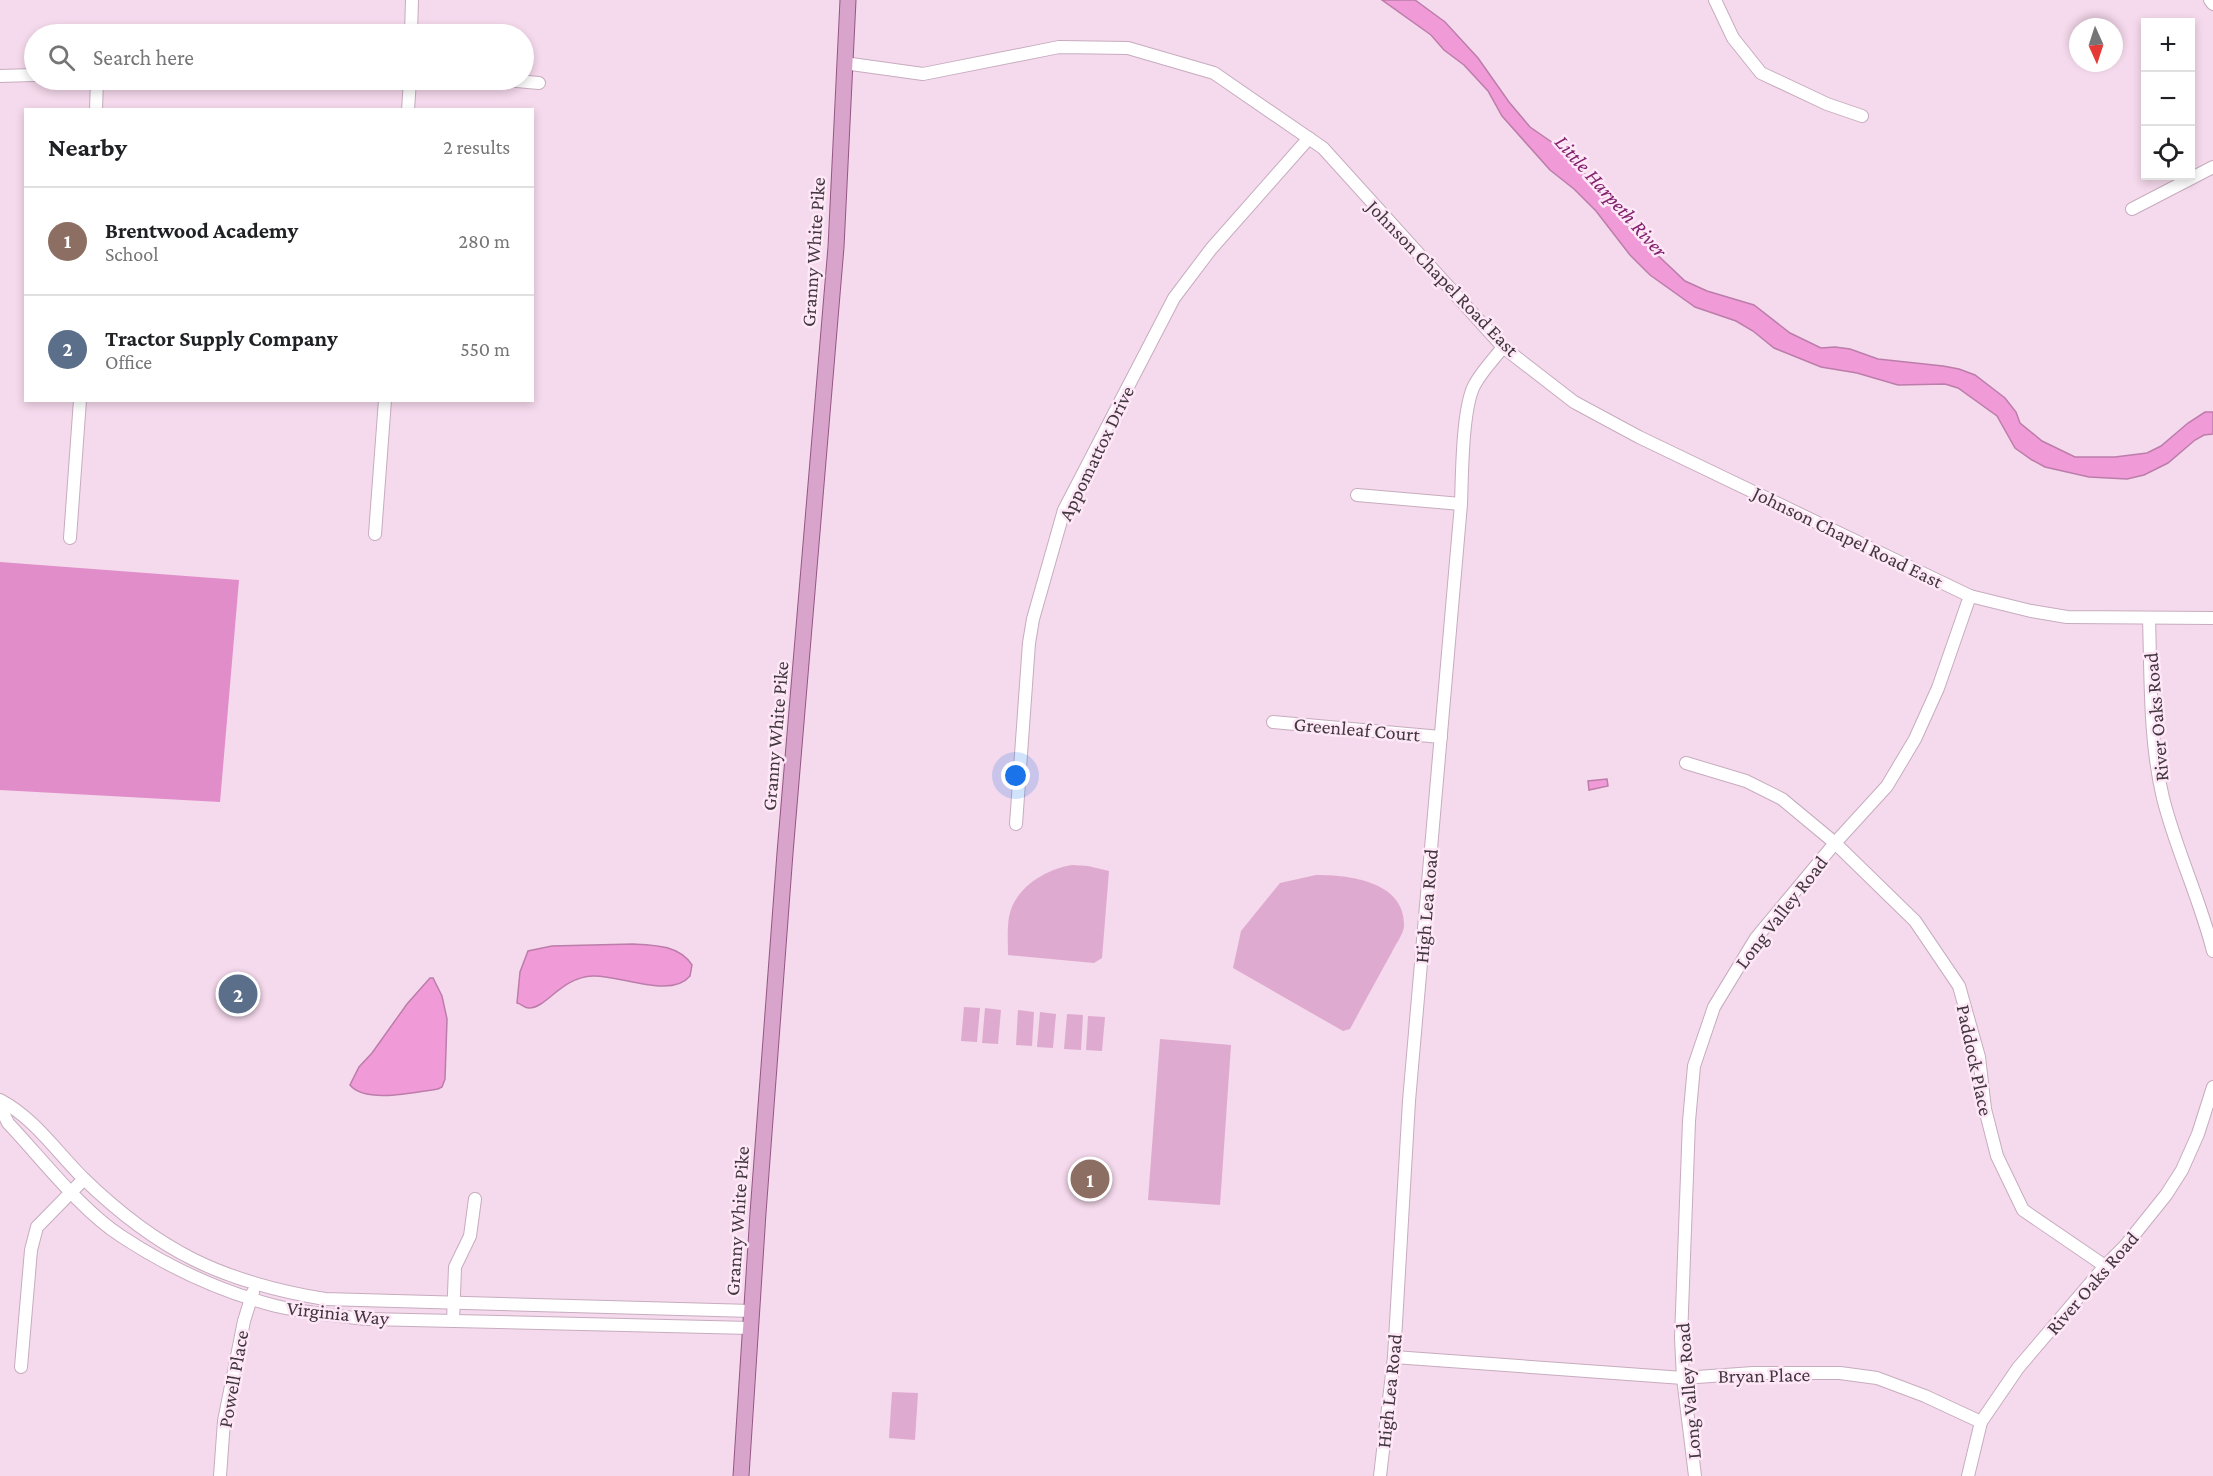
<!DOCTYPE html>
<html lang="en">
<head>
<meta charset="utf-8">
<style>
  body { margin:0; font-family:"Crimson Pro",serif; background:#f6f6f6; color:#202124 }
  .controls { position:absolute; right:18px; top:18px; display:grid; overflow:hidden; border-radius:0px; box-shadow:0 3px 9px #0003 }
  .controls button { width:54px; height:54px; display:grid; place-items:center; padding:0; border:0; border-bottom:2px solid #e0e0e0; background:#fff; color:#202124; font:30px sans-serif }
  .compass { position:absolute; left:2069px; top:18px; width:54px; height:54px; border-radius:50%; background:#fff; box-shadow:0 3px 9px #0003; rotate:177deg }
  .you { position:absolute; left:1016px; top:776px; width:21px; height:21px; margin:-15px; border:4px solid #fff; border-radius:50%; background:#1a73e8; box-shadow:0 0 0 9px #1a73e833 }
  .badge { display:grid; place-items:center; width:39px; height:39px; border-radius:50%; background:#b34099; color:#fff; font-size:20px; font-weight:700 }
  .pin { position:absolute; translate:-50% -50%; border:3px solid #fff; box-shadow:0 2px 6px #0006 }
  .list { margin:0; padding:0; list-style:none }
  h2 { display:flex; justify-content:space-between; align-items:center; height:78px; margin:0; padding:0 24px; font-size:26px }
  h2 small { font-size:20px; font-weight:400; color:#757577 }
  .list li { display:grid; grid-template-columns:39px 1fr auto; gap:18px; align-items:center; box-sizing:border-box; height:108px; padding:0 24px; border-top:2px solid #e0e0e0 }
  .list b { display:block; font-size:22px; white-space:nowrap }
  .list p { margin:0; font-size:20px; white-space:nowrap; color:#757577 }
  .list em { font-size:20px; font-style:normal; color:#757577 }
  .icon { flex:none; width:33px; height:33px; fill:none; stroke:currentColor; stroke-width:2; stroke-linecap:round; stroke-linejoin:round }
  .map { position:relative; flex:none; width:2213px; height:1476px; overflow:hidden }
  .search { position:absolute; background:#fff; box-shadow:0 3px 9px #0003; left:24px; top:24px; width:510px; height:66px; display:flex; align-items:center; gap:15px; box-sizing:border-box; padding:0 21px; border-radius:33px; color:#757577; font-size:22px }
  .panel { position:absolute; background:#fff; box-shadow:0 3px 9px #0003; left:24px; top:108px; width:510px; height:294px; border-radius:0px }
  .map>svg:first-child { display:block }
  .green { fill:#dfaacf }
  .forest { fill:#e08dc9 }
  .water { fill:#f09bd8; stroke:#bc7daa; stroke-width:1.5 }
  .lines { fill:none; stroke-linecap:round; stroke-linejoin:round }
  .minor-casing { stroke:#c7acbf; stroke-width:14 }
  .major-casing { stroke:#945784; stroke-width:17 }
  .minor { stroke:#fff; stroke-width:12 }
  .major { stroke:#d9a4cb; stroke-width:15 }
  .labels { text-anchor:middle; stroke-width:5; stroke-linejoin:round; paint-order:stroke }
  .street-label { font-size:20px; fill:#42373f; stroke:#fee8f7 }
  .water-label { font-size:21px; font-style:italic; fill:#82216d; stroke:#fee8f7 }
</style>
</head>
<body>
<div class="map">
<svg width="2213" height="1476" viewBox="0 0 2213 1476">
  <rect width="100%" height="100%" fill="#f5d9ec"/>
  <g class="green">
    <path d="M1072,865L1088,866L1109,871L1102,958L1094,963L1008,955C1008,942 1007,929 1009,917C1014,888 1046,869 1072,865Z"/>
    <path d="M1316,875C1349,875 1406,881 1404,927C1403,935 1395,945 1392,952C1378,977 1364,1003 1350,1029L1343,1031L1233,968L1241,931L1280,883Z"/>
    <polygon points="964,1007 980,1008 977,1042 961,1041"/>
    <polygon points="985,1008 1001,1010 998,1044 982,1043"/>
    <polygon points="1018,1010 1034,1012 1032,1046 1016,1045"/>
    <polygon points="1040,1012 1056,1014 1053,1048 1037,1047"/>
    <polygon points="1067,1014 1083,1015 1081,1050 1064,1049"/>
    <polygon points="1088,1016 1105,1017 1102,1051 1086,1050"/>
    <polygon points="1160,1039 1231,1045 1220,1205 1148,1200"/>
    <polygon points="892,1392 918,1393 915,1440 889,1438"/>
  </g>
  <polygon class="forest" points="0,562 239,580 220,802 0,790"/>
  <g class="water">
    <polygon points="1382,0 1415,0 1445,22 1478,58 1509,102 1530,127 1553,143 1571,163 1591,179 1615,202 1632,228 1649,247 1685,281 1707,291 1754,305 1790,333 1821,348 1835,347 1850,349 1878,359 1943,366 1959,369 1975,375 2005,398 2016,412 2020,423 2042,441 2075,457 2115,457 2147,453 2161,446 2188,423 2205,412 2213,412 2213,434 2204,435 2195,440 2168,463 2144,475 2127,479 2089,477 2045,467 2032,460 2015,448 1997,416 1958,388 1945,384 1898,385 1857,373 1821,367 1774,348 1753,331 1736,321 1695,307 1650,275 1630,255 1596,211 1574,189 1550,170 1502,116 1488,91 1464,65 1444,50 1431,35"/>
    <polygon points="1607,779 1608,786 1589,790 1588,781"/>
    <path d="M633,944C654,945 679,945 692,965L690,976C671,999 621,975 593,976C561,977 547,1008 529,1008C524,1008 522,1004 517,1003L520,972L528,951L552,946Z"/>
    <path d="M430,978H433L442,996L447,1019L445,1079L442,1087L438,1089C416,1092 365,1104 350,1085L359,1067L372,1053L407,1004Z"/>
  </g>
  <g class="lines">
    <defs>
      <g id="minor">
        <polyline points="1715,0 1733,38 1761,73 1827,104 1862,116"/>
        <polyline points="2210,0 2213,4"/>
        <polyline points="411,34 412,0"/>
        <polyline points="844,63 923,74 1059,47 1128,48 1214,73 1323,148 1503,347 1574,402 1639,437 1970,596 2031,611 2067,617 2213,618"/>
        <polyline points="0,76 34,75"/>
        <polyline points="504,80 539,83"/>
        <polyline points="96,110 97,80"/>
        <polyline points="408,110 410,80"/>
        <polyline points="2132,209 2213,167"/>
        <polyline points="1357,495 1461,504"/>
        <polyline points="375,534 385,400"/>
        <polyline points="70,538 80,400"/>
        <path d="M2149,619C2151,678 2149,740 2163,798C2176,850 2200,899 2213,951"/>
        <polyline points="1273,722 1441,737"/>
        <polyline points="1686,763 1746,781 1782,799 1835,843 1915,921 1959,986 1979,1057 1985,1109 1997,1156 2023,1210 2105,1266"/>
        <polyline points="1016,824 1029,643 1033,619 1064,510 1174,298 1211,249 1309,138"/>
        <path d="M0,1100C34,1118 56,1151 83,1178C158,1251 222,1282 325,1299L752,1311"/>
        <path d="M0,1106L8,1123C42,1159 80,1209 121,1236C168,1267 222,1292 276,1306C306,1313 336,1316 367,1319L751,1328"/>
        <polyline points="453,1321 455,1267 470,1236 475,1199"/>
        <polyline points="1394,1357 1683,1378 1753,1373 1840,1373 1877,1378 1925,1396 1981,1422"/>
        <polyline points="21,1367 31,1250 37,1227 84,1179"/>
        <polyline points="220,1476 224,1421 244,1321 253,1292"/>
        <path d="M1380,1476L1394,1357L1409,1101L1461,504C1462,477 1462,406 1475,384C1482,371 1494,359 1503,347"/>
        <polyline points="1695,1476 1683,1378 1681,1338 1689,1121 1694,1066 1714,1007 1756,938 1835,843 1887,786 1915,739 1938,688 1970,596"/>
        <polyline points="1968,1476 1981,1422 2018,1368 2105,1266 2125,1246 2166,1195 2182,1170 2198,1134 2213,1087"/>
      </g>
      <polyline id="major" points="741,1476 758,1213 785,853 836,247 848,0"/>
    </defs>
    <use href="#minor" class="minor-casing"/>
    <use href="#major" class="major-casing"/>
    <use href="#minor" class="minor"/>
    <use href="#major" class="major"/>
  </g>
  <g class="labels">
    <g class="street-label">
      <text transform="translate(813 252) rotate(-86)" y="7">Granny White Pike</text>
      <text transform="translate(1443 278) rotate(46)" y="7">Johnson Chapel Road East</text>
      <text transform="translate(1096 453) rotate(-64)" y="7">Appomattox Drive</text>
      <text transform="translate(1848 537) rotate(26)" y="7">Johnson Chapel Road East</text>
      <text transform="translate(2156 717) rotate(-95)" y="7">River Oaks Road</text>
      <text transform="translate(1357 729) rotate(5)" y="7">Greenleaf Court</text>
      <text transform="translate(775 736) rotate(-85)" y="7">Granny White Pike</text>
      <text transform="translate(1426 906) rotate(-85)" y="7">High Lea Road</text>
      <text transform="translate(1781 912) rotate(-52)" y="7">Long Valley Road</text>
      <text transform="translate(1975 1060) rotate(78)" y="7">Paddock Place</text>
      <text transform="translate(737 1221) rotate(-86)" y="7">Granny White Pike</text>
      <text transform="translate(2092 1283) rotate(-49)" y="7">River Oaks Road</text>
      <text transform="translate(338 1313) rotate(6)" y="7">Virginia Way</text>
      <text transform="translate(1764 1375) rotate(-1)" y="7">Bryan Place</text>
      <text transform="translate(233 1379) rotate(-80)" y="7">Powell Place</text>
      <text transform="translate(1389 1391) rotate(-84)" y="7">High Lea Road</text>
      <text transform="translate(1688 1391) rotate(-95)" y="7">Long Valley Road</text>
    </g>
    <g class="water-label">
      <text transform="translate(1611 196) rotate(48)" y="7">Little Harpeth River</text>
    </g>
  </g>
</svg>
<div class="controls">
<button>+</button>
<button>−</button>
<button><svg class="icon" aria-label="locate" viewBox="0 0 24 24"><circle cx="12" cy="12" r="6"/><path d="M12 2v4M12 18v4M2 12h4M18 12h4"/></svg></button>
</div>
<svg class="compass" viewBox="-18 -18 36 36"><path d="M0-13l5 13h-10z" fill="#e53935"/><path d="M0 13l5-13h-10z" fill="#757577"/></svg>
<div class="you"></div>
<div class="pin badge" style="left:1090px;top:1179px;background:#8d6e63">1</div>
<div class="pin badge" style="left:238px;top:994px;background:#5c6f8a">2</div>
<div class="search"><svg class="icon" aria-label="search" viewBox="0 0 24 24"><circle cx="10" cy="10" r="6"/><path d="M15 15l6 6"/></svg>Search here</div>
<section class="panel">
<h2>Nearby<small>2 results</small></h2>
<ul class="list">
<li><span class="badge" style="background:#8d6e63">1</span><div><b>Brentwood Academy</b><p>School</p></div><em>280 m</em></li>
<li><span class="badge" style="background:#5c6f8a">2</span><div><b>Tractor Supply Company</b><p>Office</p></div><em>550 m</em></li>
</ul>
</section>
</div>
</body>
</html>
